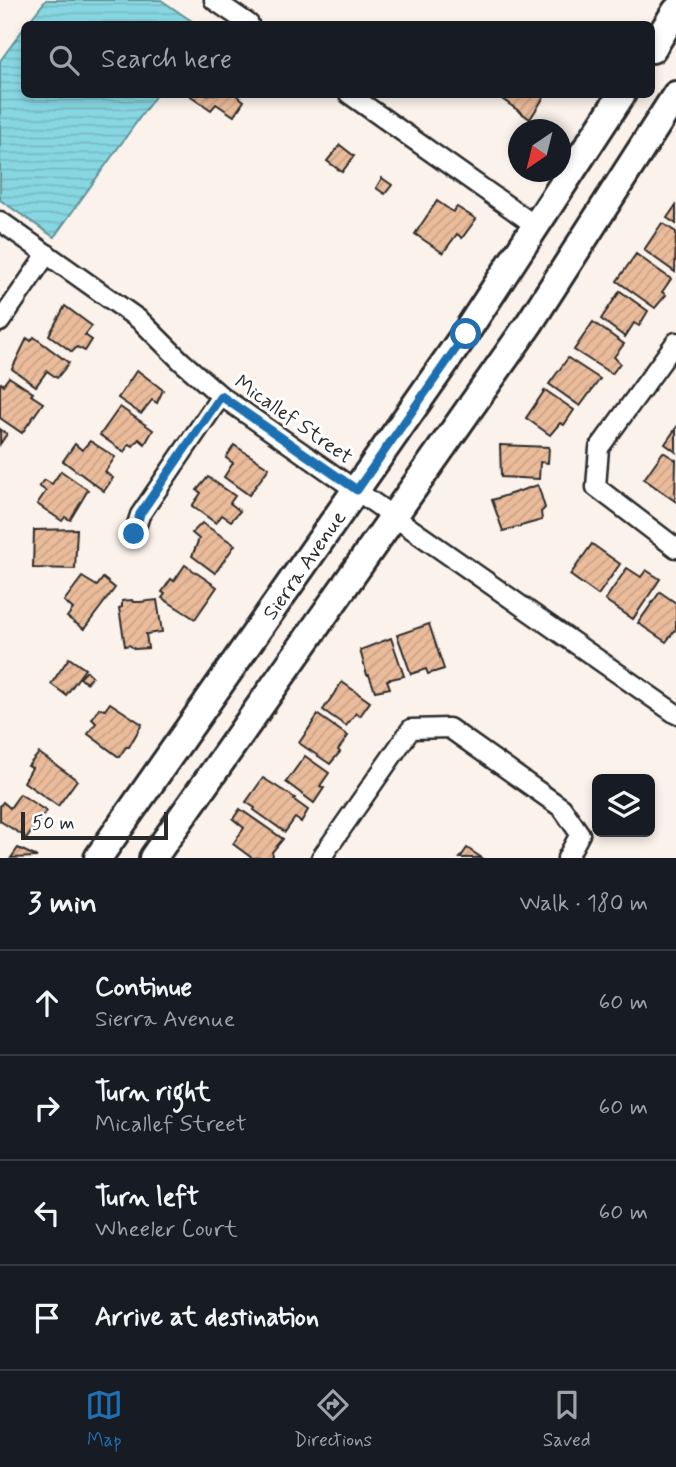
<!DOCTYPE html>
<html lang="en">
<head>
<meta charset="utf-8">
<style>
  body { margin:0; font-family:Mynerve,sans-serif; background:#20242c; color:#f1f3f6 }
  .controls { position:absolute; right:21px; bottom:21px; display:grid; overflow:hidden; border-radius:10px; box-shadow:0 4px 10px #0003 }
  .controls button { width:63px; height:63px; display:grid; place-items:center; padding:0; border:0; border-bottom:2px solid #363941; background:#171b24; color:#f1f3f6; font:35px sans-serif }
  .compass { position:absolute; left:508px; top:119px; width:63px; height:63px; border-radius:50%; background:#171b24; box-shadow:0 4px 10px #0003; rotate:215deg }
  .scale { position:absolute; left:21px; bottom:18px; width:147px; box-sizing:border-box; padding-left:7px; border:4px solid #2b2b2b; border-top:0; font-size:19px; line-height:24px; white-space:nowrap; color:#2b2b2b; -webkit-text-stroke:5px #fff; paint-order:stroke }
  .stop { position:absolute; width:21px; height:21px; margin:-16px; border:5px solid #1f6fb2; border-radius:50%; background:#fff }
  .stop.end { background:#1f6fb2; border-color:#fff; box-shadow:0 2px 7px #0008 }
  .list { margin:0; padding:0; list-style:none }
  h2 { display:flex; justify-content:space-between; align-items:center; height:91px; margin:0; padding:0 28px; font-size:30px }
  h2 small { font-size:23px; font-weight:400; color:#9ea1a6 }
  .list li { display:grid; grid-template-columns:46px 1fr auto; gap:21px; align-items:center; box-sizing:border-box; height:105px; padding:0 28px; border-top:2px solid #363941 }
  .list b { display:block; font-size:26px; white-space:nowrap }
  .list p { margin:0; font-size:23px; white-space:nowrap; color:#9ea1a6 }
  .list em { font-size:23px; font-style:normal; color:#9ea1a6 }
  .icon { flex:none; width:38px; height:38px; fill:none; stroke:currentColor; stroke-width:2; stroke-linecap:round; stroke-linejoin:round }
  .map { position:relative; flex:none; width:676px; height:858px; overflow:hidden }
  .search { position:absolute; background:#171b24; box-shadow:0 4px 10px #0003; left:21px; right:21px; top:21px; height:77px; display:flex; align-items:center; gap:18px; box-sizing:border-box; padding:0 24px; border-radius:10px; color:#9ea1a6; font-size:26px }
  .sheet { height:511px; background:#171b24 }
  nav { display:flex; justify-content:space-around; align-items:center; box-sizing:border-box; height:98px; border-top:2px solid #363941; background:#171b24; font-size:19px; color:#9ea1a6 }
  nav a { display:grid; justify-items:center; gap:4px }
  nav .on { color:#1f6fb2 }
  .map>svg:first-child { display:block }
  .water { fill:url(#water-rules); stroke:#629299; stroke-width:2 }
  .building { fill:url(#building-hatch); stroke:#2b2b2b; stroke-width:2 }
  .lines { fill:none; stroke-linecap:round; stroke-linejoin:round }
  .minor-casing { stroke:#2b2b2b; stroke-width:23 }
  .primary-casing { stroke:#2b2b2b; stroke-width:32 }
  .minor { stroke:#fff; stroke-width:18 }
  .primary { stroke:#fff; stroke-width:26 }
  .route { stroke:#1f6fb2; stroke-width:9 }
  .labels { text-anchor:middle; stroke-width:6; stroke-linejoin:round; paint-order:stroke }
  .street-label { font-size:21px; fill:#2b2b2b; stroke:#fff }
</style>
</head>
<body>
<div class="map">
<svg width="676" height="858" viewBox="0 0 676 858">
  <defs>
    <pattern id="water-rules" width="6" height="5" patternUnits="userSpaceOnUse" patternTransform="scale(1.75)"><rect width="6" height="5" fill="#87d7e2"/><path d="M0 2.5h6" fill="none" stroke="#75b9c2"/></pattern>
    <pattern id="building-hatch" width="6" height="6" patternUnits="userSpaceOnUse" patternTransform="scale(1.75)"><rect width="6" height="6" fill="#ebbc9b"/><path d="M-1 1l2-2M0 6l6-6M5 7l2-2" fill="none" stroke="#caa286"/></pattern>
  </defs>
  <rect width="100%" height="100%" fill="#fbf2eb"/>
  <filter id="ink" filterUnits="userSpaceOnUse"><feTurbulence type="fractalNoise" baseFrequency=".0143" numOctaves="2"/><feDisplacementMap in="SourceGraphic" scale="14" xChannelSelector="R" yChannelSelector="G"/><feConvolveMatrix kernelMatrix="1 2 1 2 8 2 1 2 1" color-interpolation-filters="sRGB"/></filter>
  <g filter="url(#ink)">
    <g class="water">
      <polygon points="46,0 161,0 196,24 27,24"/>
      <polygon points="24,28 24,94 156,95 54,237 0,200 0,61"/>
    </g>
    <g class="building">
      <polygon points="188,94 235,94 244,101 234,116 216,104 211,110"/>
      <polygon points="495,94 546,94 530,119"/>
      <polygon points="340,145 354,156 342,172 327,161"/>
      <polygon points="382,178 392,185 385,194 376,188"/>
      <polygon points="437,201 453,212 457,207 476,219 462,238 457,234 443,253 415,234"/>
      <polygon points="676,205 676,224 667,218"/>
      <polygon points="662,223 676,232 675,272 644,250"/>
      <polygon points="636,254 671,279 662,292 666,295 655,308 617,281"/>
      <polygon points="620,291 648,311 639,326 634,323 625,337 601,319"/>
      <polygon points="65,306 92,326 85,335 92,340 85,351 77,347 72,352 49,335"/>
      <polygon points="593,322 624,344 614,357 620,363 612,374 574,350"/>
      <polygon points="34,337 69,363 57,378 47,371 36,386 12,369 27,338 31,341"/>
      <polygon points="568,358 600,379 580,406 549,384"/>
      <polygon points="137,370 163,390 157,403 152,400 141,414 118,398"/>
      <polygon points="9,377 33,393 31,395 43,403 22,433 0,418 0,385 1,383 3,385"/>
      <polygon points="545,390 574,410 564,425 560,423 550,435 526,418"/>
      <polygon points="120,407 153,430 145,444 139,439 133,446 129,444 124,452 100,435"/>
      <polygon points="676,428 676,452 665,444"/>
      <polygon points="0,429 7,434 0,444"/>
      <polygon points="90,441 115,457 105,472 113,478 104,491 63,461 75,444 82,450"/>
      <polygon points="234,445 269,468 249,495 224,477 233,463 226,458"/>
      <polygon points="500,445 549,447 548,463 540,462 539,479 501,477"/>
      <polygon points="663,452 676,460 675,501 644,479"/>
      <polygon points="61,471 88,490 70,520 65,517 62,521 37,504 46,491 39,486 45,480 52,484"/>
      <polygon points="208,477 235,496 230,503 240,511 231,521 222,515 216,523 192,506 201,493 197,490"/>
      <polygon points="538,485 545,508 541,512 542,520 503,531 492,500"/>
      <polygon points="202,523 235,545 215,573 192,556 199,539 192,533"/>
      <polygon points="77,529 75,569 33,568 34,530"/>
      <polygon points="592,544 620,564 598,595 570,575"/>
      <polygon points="185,565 217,587 195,619 162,598 165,594 162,592 171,579 174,581"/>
      <polygon points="627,568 641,577 646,570 660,579 633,619 605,600"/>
      <polygon points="82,577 97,586 103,578 115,588 84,629 67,617 73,609 64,601"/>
      <polygon points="660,592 676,603 676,629 666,642 638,623"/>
      <polygon points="132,600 133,602 140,602 157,600 162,632 146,634 148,648 135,649 129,645 125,646 119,608 122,607 122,601"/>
      <polygon points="429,624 444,669 428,674 426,669 411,674 397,635"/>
      <polygon points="391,638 404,676 387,680 390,688 375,691 369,675 367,675 360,650"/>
      <polygon points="69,658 85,669 66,695 51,684"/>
      <polygon points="87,671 92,676 86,683 80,678"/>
      <polygon points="342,682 370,702 360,716 356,713 346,726 323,710"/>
      <polygon points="110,703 142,724 129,747 126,747 119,757 88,734 96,723 92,719 99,708 105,710"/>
      <polygon points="318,715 348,736 338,750 340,752 330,764 299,743"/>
      <polygon points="39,753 77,780 58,806 24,782 32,768 28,766"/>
      <polygon points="305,756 329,773 320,786 324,788 314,803 286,782"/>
      <polygon points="263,778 295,798 294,800 308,810 301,822 295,818 285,832 254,810 255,808 246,802"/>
      <polygon points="20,794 46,811 27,838 0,821 0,806 3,802 10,808"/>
      <polygon points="240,809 283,839 272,852 273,855 271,858 252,858 233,844 244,828 233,819"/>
      <polygon points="18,848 37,857 11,858"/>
      <polygon points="467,848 482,858 460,858"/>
    </g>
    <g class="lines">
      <defs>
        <g id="minor">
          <polyline points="214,0 249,24"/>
          <polyline points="349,94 536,226"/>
          <polyline points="0,221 141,321 181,361 221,396 676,714"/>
          <polyline points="0,322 47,254"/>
          <polyline points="676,342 599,448 596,487 676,548"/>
          <polyline points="134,534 140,515 221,396"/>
          <polyline points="321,858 411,729 449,728 562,808 580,834 567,858"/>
        </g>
        <g id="primary">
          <polyline points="652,49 676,11"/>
          <polyline points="98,858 465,334 622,94"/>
          <polyline points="153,858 529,324 676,95"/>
        </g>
      </defs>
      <use href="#minor" class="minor-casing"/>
      <use href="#primary" class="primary-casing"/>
      <use href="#minor" class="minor"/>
      <use href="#primary" class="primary"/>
    </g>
  </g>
  <g class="lines" filter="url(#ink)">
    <polyline class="route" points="134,534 140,514 221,396 357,490 466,334"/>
  </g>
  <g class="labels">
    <g class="street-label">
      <text transform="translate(294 419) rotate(35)" y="7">Micallef Street</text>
      <text transform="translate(304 565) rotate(-55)" y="7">Sierra Avenue</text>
    </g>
  </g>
</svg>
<div class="controls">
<button><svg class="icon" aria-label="layers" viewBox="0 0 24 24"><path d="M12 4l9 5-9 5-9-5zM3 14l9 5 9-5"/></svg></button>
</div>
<svg class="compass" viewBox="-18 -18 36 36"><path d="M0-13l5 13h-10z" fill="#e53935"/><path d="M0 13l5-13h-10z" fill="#9ea1a6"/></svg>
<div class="scale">50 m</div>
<div class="stop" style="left:466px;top:334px"></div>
<div class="stop end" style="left:134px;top:534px"></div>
<div class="search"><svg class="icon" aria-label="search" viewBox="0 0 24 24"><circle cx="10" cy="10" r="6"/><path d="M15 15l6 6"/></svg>Search here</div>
</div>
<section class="sheet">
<h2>3 min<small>Walk · 180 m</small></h2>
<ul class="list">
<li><svg class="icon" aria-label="ahead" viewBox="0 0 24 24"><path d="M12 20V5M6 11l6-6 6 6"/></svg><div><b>Continue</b><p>Sierra Avenue</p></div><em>60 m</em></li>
<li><svg class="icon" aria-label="right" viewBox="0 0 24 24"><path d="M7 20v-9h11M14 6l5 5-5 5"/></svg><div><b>Turn right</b><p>Micallef Street</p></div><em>60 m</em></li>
<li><svg class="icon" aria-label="left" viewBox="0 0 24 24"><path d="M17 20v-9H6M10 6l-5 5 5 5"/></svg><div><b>Turn left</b><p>Wheeler Court</p></div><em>60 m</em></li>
<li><svg class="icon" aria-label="arrive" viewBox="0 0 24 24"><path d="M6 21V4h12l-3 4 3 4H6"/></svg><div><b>Arrive at destination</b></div></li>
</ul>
</section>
<nav>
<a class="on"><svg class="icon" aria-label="map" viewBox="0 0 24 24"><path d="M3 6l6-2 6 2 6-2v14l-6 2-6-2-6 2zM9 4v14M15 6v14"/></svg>Map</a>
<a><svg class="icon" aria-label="directions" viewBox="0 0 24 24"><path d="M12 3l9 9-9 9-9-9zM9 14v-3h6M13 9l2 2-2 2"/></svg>Directions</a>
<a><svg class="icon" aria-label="saved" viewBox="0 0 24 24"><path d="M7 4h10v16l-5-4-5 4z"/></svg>Saved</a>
</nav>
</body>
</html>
